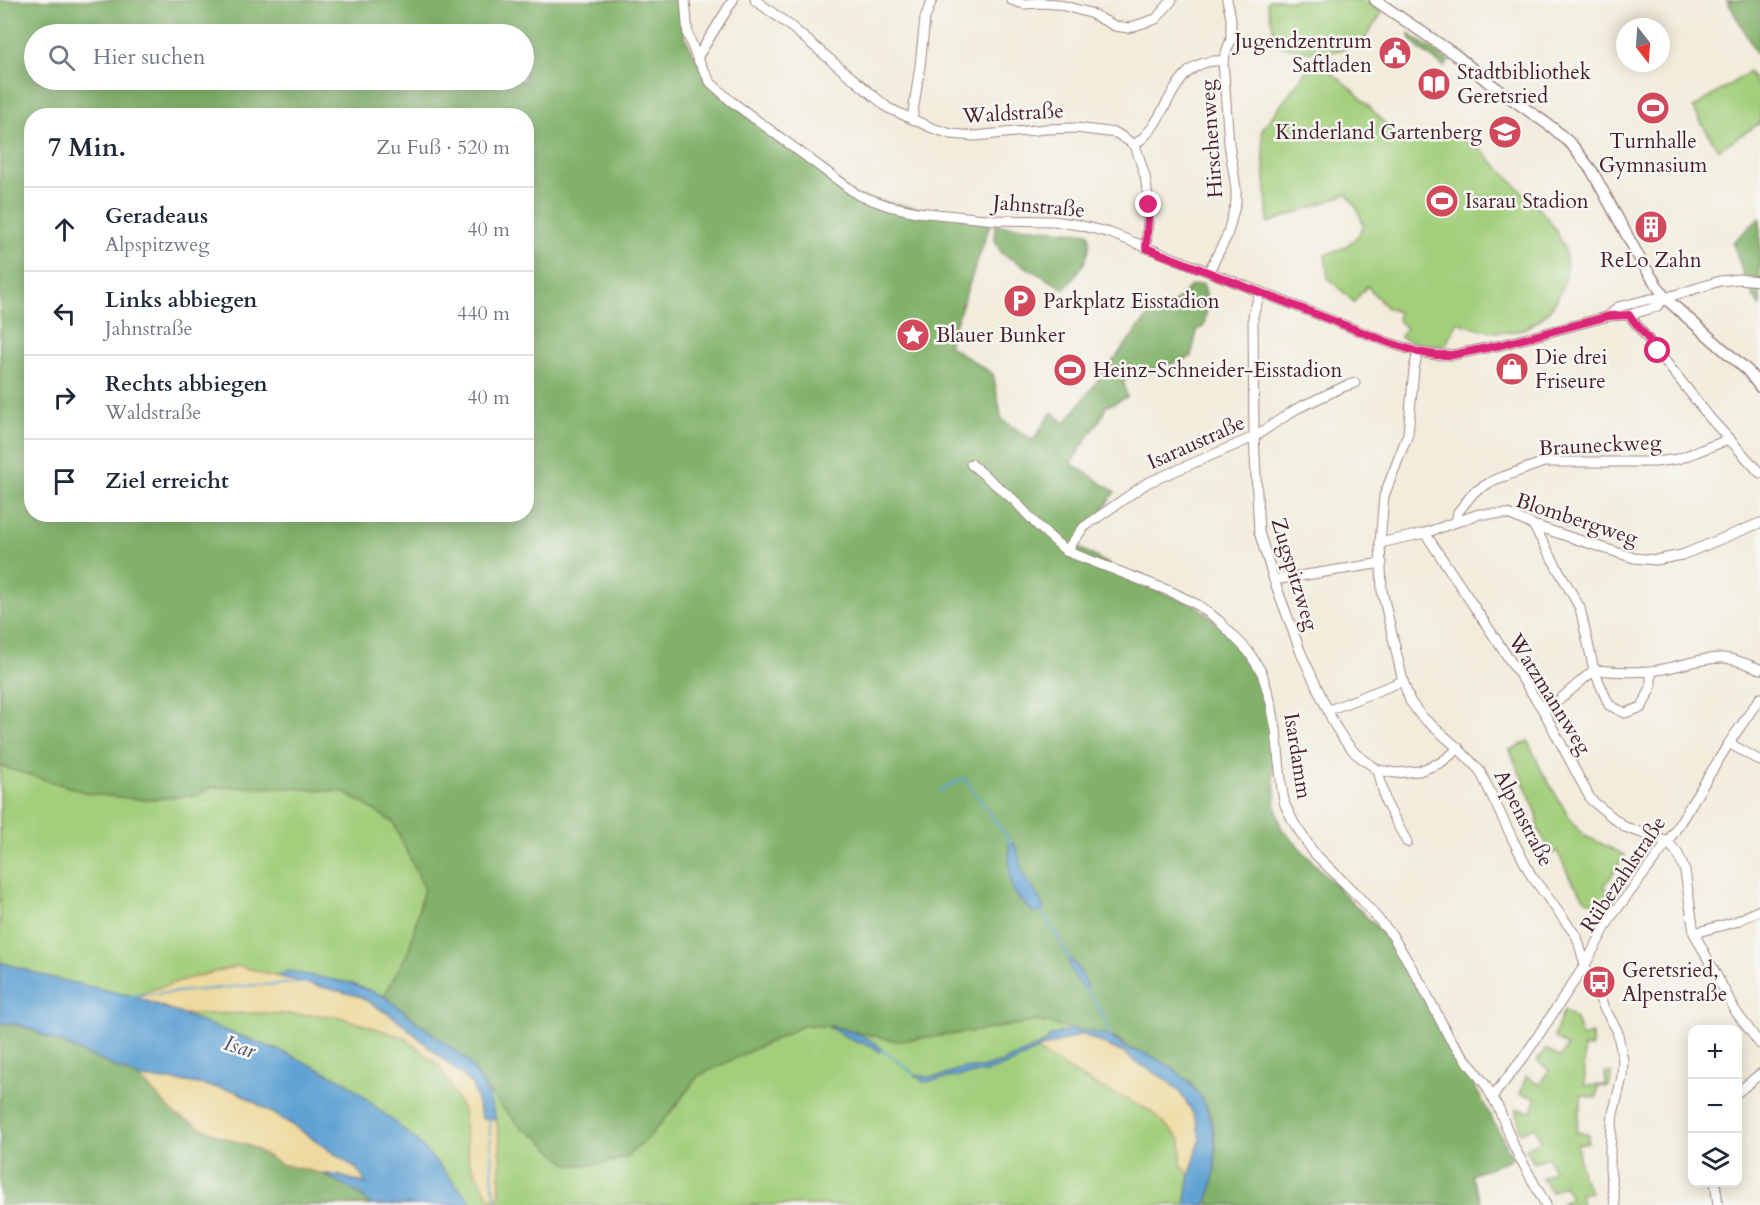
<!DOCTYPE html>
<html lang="de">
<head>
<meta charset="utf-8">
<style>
  body { margin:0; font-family:Cardo,serif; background:#f2f2f3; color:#1f2937 }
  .controls { position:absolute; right:18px; bottom:18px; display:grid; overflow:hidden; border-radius:12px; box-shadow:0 3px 15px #0003 }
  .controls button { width:54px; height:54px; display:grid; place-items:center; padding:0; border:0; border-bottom:2px solid #e0e1e3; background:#fff; color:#1f2937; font:30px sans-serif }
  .compass { position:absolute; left:1616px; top:18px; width:54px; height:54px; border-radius:50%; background:#fff; box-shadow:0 3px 15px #0003; rotate:163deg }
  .stop { position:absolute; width:18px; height:18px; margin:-14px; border:4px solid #db2777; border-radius:50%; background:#fff }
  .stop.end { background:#db2777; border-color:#fff; box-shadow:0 2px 6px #0008 }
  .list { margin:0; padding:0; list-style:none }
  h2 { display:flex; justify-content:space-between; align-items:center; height:78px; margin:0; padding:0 24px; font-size:26px }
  h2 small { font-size:20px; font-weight:400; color:#747a83 }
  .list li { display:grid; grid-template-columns:39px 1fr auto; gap:18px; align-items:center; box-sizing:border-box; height:84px; padding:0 24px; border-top:2px solid #e0e1e3 }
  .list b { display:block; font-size:22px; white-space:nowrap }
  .list p { margin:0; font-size:20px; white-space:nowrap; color:#747a83 }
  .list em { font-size:20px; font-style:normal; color:#747a83 }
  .icon { flex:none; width:33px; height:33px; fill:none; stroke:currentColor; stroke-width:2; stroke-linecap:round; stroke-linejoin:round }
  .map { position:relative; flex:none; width:1760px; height:1205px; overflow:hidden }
  .search { position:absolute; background:#fff; box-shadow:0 3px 15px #0003; left:24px; top:24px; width:510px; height:66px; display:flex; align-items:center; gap:15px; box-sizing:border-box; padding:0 21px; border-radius:33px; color:#747a83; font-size:22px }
  .panel { position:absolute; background:#fff; box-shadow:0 3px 15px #0003; left:24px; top:108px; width:510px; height:414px; border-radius:24px }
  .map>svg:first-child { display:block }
  .green { fill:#a3cf7b; stroke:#767753; stroke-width:1.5 }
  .forest { fill:#82b26b; stroke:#66684b; stroke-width:1.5; fill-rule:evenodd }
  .sand { fill:#eeda9e; stroke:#9c7c64; stroke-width:1.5 }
  .water { fill:#5fa2d3; stroke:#54607f; stroke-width:1.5 }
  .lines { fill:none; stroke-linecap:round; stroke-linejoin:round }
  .stream { stroke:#5fa2d3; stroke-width:2 }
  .minor-casing { stroke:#9e8683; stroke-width:11 }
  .tertiary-casing { stroke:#9e8683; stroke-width:13 }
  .minor { stroke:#fff; stroke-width:9 }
  .tertiary { stroke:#fff; stroke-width:10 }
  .route { stroke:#db2777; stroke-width:8 }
  .labels { text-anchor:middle; stroke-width:5; stroke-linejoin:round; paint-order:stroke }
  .poi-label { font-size:21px; fill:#4a1f2b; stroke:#f6f6f2; text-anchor:start }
  .street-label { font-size:21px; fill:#4a1f2b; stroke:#f6f6f2 }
  .water-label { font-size:22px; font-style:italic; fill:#52536e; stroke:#f6f6f2 }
</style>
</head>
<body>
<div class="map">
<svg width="1760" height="1205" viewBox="0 0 1760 1205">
  <rect width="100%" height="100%" fill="#f6f6f2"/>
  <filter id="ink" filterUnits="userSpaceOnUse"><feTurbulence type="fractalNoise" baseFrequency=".0167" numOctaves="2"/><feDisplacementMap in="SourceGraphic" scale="12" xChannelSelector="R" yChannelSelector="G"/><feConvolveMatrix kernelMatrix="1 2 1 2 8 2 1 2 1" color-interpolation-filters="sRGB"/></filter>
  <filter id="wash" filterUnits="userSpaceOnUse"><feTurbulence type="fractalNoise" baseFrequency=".008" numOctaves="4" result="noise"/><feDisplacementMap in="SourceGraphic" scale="24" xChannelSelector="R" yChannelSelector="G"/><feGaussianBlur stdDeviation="1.35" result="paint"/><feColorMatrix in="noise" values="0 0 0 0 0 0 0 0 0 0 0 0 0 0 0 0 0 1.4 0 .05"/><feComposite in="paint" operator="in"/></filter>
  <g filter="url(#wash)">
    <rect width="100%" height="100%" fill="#f2ecdb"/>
    <g class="green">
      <polygon points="1269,0 1364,0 1382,13 1361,44 1324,54 1277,45 1267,3"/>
      <polygon points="0,6 34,34 34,80 32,116 32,514 526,514 981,488 1269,704 1273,763 1269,803 1275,844 1395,947 1418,997 1457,1205 216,1205 0,1078"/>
      <path d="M1315,59L1353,90L1402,141L1421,136L1449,134L1477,146L1546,216C1555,228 1564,242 1566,257C1570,286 1551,317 1525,328C1504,337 1478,330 1458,322L1445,346L1419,345L1400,337L1406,329L1398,320V312L1387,308L1367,286L1354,302L1328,278L1325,255C1343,249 1355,243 1364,226L1357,209L1347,194L1268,223L1262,130Z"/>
      <polygon points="1749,72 1760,90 1760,123 1718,150 1693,108"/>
      <polygon points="1528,741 1537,760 1540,768 1573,824 1585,836 1625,855 1604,887 1616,895 1608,910 1585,899 1570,878 1557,851 1552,854 1537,827 1537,814 1510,750"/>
      <polygon points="1564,1010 1576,1019 1582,1037 1592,1034 1592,1047 1584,1047 1585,1086 1606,1085 1605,1073 1612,1073 1609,1087 1599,1086 1596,1098 1582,1095 1576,1132 1588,1134 1588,1142 1577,1144 1582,1176 1591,1192 1580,1194 1582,1205 1559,1205 1571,1198 1564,1185 1552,1192 1541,1178 1554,1171 1547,1157 1534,1163 1526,1148 1541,1141 1535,1127 1520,1133 1517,1109 1533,1112 1535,1097 1520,1094 1526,1076 1539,1085 1549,1070 1537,1061 1546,1049 1560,1058 1567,1046 1554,1037"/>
    </g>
    <g class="forest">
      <path d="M0,0H678L684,35L709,84L857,197L991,222L948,345L993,374L1002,420L1033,440L1052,412L1065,423L1139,327L1156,309L1165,312L1191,286L1203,284L1208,301L1204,326L1197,331L1191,357L1123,381L1127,397L1105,407L1104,413L1071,463L1115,492L1077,547L1158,591L1197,606L1233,636L1260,673L1269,703L1276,807L1281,828L1309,858L1389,940L1477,1091L1513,1158L1471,1175L1482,1205H1211L1209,1199L1215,1167L1216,1149L1214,1131L1208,1109L1189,1081L1147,1054L1128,1048L1120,1041L1107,1035L1081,1031L1038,1021L978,1031L897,1041L834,1027L805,1025L698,1076L675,1107L648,1138L626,1157L610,1162L591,1165H570L561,1159L538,1137L522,1128L487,1091L468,1061L384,996L409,950L424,888L393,822L344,792L290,788L213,787L197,795L144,800L91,794L0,766ZM34,34H524V80H34ZM32,116H526V514H32Z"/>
      <polygon points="1727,0 1760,0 1760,61 1756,53"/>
      <path d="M1409,34L1449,61L1445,67C1432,58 1414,49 1409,34Z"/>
      <polygon points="1760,218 1760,307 1746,283 1733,242"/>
      <path d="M995,225L1089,233C1093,256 1078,273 1065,289L1001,253L995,240Z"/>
      <polygon points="0,1023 20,1025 140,1078 176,1115 219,1136 250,1146 281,1164 324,1174 358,1193 371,1205 0,1205"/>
    </g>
    <g class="sand">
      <polygon points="238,966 359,996 397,1019 472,1084 482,1118 496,1119 500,1142 500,1199 490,1198 469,1161 463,1110 439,1066 405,1038 337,1016 262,1013 183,1014 133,996 183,980"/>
      <polygon points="1082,1034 1124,1053 1136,1062 1164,1078 1179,1091 1189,1106 1197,1122 1200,1140 1190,1175 1181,1165 1181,1140 1151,1111 1095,1085 1036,1050"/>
      <polygon points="140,1078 181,1081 236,1090 294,1126 358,1170 367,1184 337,1175 324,1174 281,1164 250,1146 219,1136 176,1115"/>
    </g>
    <g class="water">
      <path d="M1013,843L1017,849L1023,873L1044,906L1042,911L1034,913C1028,908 1020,901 1016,895C1007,880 1010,861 1009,845Z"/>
      <polygon points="1071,959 1082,974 1088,988 1083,989 1071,970 1068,960"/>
      <polygon points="0,962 52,978 133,996 286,1053 346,1082 417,1141 474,1205 371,1205 358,1193 324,1174 337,1175 366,1184 358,1170 294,1126 236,1091 181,1081 140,1078 21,1025 0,1023"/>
      <polygon points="288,971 350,983 384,996 468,1061 487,1091 496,1119 482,1118 472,1084 397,1019 359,996 276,976"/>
      <path d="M834,1027C852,1031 869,1036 882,1049L880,1052L870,1045L856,1042L830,1028Z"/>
      <path d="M1072,1029C1083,1032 1097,1031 1108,1036C1115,1039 1121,1044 1127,1048C1134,1052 1142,1052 1149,1055C1193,1076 1216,1107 1215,1156C1215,1170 1213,1194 1205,1205H1185L1190,1175L1200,1140L1197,1122L1189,1106L1179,1091L1164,1078L1136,1062L1124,1053L1082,1034L1036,1050L1012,1063L986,1072L924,1082L914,1074L928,1077L941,1076L963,1068H981L1002,1062L1048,1041V1037Z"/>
    </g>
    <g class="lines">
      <g class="stream">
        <polyline points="940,791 964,778 1009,840 1012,846"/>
        <polyline points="1041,911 1060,941 1070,960"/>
        <polyline points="1084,986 1101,1011 1111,1037"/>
        <polyline points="130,996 257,985 307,983"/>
        <polyline points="881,1050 896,1059 914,1074"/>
        <polyline points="489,1117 493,1186 498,1205"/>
      </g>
    </g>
  </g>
  <g filter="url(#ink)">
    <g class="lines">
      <defs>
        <g id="minor">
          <polyline points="685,0 688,35 697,58 711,83 731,101 858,195 889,206 917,212 995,220 1054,221 1079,225 1110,233 1390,343 1418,352 1436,355 1452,355 1501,345 1609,316 1629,315 1656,307 1665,298"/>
          <polyline points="755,0 789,25 888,108 932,128 951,134 975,136 1046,129 1076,128 1116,133 1135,145 1145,176 1149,205 1146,248"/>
          <polyline points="1011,0 1024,4 1040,3 1057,4 1090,13 1115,26 1128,28 1156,19 1172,0"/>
          <polyline points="697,58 733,0"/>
          <polyline points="912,119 920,66 925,18 932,0"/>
          <path d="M1135,145C1141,140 1147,134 1152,128C1172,99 1181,57 1223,61"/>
          <polyline points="1209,271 1227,236 1236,202 1236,188 1229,144 1223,61 1231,39 1231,18 1227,0"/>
          <polyline points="1260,292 1253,316 1254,437 1259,532 1274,580 1301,653 1335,726 1345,741 1356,754 1378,770 1396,773 1419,771 1440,763 1452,754 1458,748"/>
          <polyline points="1629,315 1710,418 1760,473"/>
          <polyline points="1609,316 1618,307 1650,299 1665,298 1720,281 1738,279 1760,281"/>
          <polyline points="1418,352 1414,369 1408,434 1384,496 1380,543 1382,591 1403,681 1410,701 1421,716 1458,748 1480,771 1513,840 1531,875 1577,937 1585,965 1604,1008 1617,1030 1623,1060 1622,1077 1613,1114 1610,1148 1610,1170 1615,1205"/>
          <polyline points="971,464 1014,500 1038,526 1066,551 1172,592 1198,605 1218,620 1248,651 1262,673 1271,703 1276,730 1282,790 1285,805 1294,823 1314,853 1360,898 1392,935 1422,985 1450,1039 1485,1084 1499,1109 1515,1149 1546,1205"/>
          <polyline points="1456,522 1458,512 1474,492 1494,480 1544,462 1656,462 1678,459 1730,439"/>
          <polyline points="1533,525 1580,608 1594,670 1558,701 1543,710"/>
          <polyline points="1425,533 1543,710 1591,800 1625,827 1668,842 1678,854 1685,871 1694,933 1736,1012 1760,1044"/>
          <polyline points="1380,543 1425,533 1479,514 1508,514 1533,525 1634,558 1656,560 1682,555 1760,523"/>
          <polyline points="1066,551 1084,527 1147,483 1254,437 1296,409 1343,387 1355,383"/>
          <polyline points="1274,580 1382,563"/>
          <path d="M1651,671V687L1642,707L1625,713L1609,705L1594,670C1613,671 1632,673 1650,671C1675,669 1699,657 1724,658C1737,659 1748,665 1760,669"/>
          <polyline points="1329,710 1403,681"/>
          <polyline points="1729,743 1760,761"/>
          <polyline points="1378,770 1386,803 1407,842"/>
          <polyline points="1694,933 1735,922 1760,910"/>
          <polyline points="1738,1092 1760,1074"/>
          <polyline points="1492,1097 1524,1057 1585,965 1611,917 1668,842 1729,743 1760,698"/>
          <polyline points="1715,1182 1718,1205"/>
        </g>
        <polyline id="tertiary" points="1375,0 1457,56 1488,82 1553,128 1572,145 1592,171 1641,261 1665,298 1748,371 1760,387"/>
      </defs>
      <use href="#minor" class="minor-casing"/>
      <use href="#tertiary" class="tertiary-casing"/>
      <use href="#minor" class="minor"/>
      <use href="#tertiary" class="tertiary"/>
    </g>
  </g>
  <g class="lines" filter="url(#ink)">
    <polyline class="route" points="1149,205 1146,248 1390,343 1418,352 1436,355 1452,355 1501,345 1609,316 1629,315 1658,351"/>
  </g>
  <defs>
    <symbol id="civic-disc" viewBox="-11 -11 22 22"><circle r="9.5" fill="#d1495b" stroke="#f6f6f2"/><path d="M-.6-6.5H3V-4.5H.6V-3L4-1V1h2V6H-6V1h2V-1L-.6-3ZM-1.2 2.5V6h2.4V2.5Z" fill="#fff"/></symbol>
    <symbol id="library-disc" viewBox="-11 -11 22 22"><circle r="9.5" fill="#d1495b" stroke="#f6f6f2"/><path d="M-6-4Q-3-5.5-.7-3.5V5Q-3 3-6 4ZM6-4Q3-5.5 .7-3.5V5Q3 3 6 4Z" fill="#fff"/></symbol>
    <symbol id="stadium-disc" viewBox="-11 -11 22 22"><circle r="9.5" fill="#d1495b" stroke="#f6f6f2"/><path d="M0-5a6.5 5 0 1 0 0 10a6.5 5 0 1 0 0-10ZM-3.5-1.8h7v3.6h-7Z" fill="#fff"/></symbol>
    <symbol id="school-disc" viewBox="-11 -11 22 22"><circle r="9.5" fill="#d1495b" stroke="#f6f6f2"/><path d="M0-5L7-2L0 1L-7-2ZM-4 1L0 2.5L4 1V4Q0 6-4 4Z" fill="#fff"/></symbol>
    <symbol id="building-disc" viewBox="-11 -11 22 22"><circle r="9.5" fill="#d1495b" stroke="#f6f6f2"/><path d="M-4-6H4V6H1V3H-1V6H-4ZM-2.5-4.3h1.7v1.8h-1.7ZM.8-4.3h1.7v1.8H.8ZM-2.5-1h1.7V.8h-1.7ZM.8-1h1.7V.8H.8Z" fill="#fff"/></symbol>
    <symbol id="parking-disc" viewBox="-11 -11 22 22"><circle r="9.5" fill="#d1495b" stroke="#f6f6f2"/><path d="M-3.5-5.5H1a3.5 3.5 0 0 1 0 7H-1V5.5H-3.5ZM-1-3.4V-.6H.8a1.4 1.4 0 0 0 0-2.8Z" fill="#fff"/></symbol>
    <symbol id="sight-disc" viewBox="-11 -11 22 22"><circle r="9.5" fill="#d1495b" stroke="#f6f6f2"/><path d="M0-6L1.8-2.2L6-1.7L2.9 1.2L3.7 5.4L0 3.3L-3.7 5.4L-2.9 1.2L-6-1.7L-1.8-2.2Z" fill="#fff"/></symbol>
    <symbol id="shop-disc" viewBox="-11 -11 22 22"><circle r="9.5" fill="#d1495b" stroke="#f6f6f2"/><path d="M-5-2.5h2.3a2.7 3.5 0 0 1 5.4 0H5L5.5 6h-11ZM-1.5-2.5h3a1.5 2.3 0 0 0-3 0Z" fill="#fff"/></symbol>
    <symbol id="bus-disc" viewBox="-11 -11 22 22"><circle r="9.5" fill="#d1495b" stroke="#f6f6f2"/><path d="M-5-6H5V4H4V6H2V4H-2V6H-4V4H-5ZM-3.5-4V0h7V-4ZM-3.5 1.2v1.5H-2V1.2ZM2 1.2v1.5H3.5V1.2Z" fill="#fff"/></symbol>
  </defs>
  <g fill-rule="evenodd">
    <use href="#civic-disc" x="1376" y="34" width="38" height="38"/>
    <use href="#library-disc" x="1415" y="65" width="38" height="38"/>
    <use href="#stadium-disc" x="1634" y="89" width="38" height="38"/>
    <use href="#school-disc" x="1486" y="113" width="38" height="38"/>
    <use href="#stadium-disc" x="1423" y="182" width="38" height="38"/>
    <use href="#building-disc" x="1632" y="208" width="38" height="38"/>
    <use href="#parking-disc" x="1001" y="282" width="38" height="38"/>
    <use href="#sight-disc" x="894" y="316" width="38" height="38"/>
    <use href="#shop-disc" x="1493" y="350" width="38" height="38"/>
    <use href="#stadium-disc" x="1051" y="351" width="38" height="38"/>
    <use href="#bus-disc" x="1580" y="963" width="38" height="38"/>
  </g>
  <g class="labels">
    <g class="poi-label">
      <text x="1372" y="48" text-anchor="end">Jugendzentrum<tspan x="1372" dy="24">Saftladen</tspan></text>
      <text x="1457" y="79">Stadtbibliothek<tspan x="1457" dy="24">Geretsried</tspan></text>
      <text x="1482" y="139" text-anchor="end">Kinderland Gartenberg</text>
      <text x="1653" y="148" text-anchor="middle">Turnhalle<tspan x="1653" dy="24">Gymnasium</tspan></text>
      <text x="1465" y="208">Isarau Stadion</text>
      <text x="1651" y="267" text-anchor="middle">ReLo Zahn</text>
      <text x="1043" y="308">Parkplatz Eisstadion</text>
      <text x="936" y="342">Blauer Bunker</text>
      <text x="1535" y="364">Die drei<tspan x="1535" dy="24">Friseure</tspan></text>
      <text x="1093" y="377">Heinz-Schneider-Eisstadion</text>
      <text x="1622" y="977">Geretsried,<tspan x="1622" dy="24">Alpenstraße</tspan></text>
    </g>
    <g class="street-label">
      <text transform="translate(1013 113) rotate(-3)" y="7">Waldstraße</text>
      <text transform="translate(1211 139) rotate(-94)" y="7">Hirschenweg</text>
      <text transform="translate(1039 206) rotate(5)" y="7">Jahnstraße</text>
      <text transform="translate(1196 442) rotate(-24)" y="7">Isaraustraße</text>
      <text transform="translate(1600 445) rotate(-3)" y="7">Brauneckweg</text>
      <text transform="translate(1577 519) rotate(18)" y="7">Blombergweg</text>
      <text transform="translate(1295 574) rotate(73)" y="7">Zugspitzweg</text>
      <text transform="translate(1550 694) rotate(58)" y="7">Watzmannweg</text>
      <text transform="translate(1298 756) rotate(81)" y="7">Isardamm</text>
      <text transform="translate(1524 818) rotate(63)" y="7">Alpenstraße</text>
      <text transform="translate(1623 874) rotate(-56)" y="7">Rübezahlstraße</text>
    </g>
    <g class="water-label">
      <text transform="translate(240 1046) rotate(17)" y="8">Isar</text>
    </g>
  </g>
</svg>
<div class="controls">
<button>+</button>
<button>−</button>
<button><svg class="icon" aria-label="layers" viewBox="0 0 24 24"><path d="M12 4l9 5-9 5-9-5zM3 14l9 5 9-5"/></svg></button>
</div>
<svg class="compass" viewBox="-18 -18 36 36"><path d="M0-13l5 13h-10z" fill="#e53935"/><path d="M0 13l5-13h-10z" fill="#747a83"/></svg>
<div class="stop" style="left:1658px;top:351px"></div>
<div class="stop end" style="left:1149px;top:205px"></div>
<div class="search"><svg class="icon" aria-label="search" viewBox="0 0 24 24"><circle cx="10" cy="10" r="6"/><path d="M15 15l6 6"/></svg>Hier suchen</div>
<section class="panel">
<h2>7 Min.<small>Zu Fuß · 520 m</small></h2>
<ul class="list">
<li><svg class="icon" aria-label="ahead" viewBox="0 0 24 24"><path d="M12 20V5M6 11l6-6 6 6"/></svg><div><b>Geradeaus</b><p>Alpspitzweg</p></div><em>40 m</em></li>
<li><svg class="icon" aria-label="left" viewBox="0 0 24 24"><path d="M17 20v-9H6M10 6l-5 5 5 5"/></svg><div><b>Links abbiegen</b><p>Jahnstraße</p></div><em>440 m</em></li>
<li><svg class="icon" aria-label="right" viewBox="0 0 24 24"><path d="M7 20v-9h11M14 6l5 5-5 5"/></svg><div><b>Rechts abbiegen</b><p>Waldstraße</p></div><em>40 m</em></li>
<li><svg class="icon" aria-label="arrive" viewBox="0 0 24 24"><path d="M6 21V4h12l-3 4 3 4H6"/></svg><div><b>Ziel erreicht</b></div></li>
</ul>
</section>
</div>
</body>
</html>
